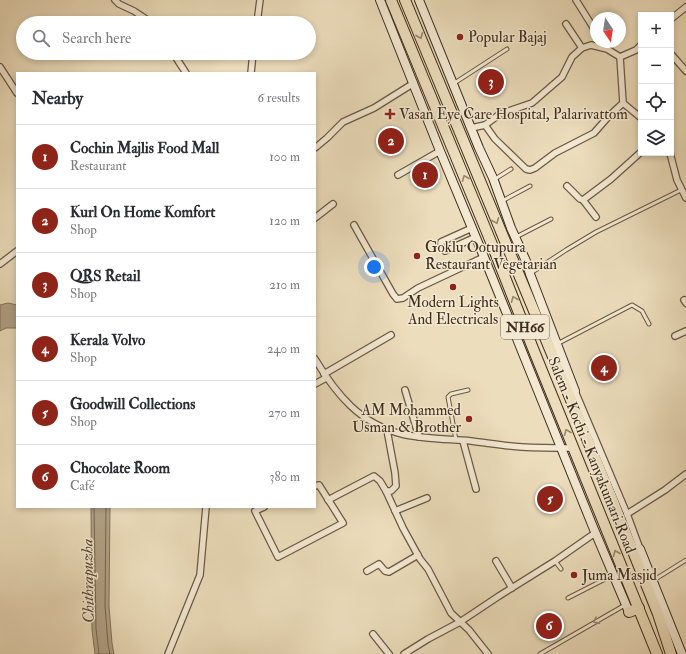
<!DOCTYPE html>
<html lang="en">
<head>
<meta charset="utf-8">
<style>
  body { margin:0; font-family:"IM FELL Double Pica",serif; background:#f7f7f7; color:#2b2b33 }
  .controls { position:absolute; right:12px; top:12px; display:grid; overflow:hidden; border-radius:0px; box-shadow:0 2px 6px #0003 }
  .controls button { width:36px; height:36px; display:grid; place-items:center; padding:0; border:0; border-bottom:1px solid #e1e1e2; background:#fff; color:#2b2b33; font:20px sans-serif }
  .compass { position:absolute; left:590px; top:12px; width:36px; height:36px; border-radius:50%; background:#fff; box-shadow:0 2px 6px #0003; rotate:167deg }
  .you { position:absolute; left:374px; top:267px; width:14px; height:14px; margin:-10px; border:3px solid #fff; border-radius:50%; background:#1a73e8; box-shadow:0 0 0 6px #1a73e833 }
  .badge { display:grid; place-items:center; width:26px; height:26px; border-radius:50%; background:#8f2418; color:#fff; font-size:13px; font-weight:700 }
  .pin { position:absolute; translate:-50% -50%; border:2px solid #fff; box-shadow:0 1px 4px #0006 }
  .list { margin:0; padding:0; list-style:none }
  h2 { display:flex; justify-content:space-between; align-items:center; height:52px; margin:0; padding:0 16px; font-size:17px }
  h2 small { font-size:13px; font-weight:400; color:#7c7c81 }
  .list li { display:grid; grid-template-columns:26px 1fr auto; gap:12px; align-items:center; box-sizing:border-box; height:64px; padding:0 16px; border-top:1px solid #e1e1e2 }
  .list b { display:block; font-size:15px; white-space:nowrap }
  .list p { margin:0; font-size:13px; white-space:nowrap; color:#7c7c81 }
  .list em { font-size:13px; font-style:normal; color:#7c7c81 }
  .icon { flex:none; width:22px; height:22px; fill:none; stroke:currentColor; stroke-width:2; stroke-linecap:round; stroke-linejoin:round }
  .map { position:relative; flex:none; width:686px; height:654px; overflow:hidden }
  .search { position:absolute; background:#fff; box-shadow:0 2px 6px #0003; left:16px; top:16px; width:300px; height:44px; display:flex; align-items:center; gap:10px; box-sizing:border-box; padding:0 14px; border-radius:22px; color:#7c7c81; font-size:15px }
  .panel { position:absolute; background:#fff; box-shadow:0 2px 6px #0003; left:16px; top:72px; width:300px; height:436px; border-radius:0px }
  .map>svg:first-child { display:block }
  .water { fill:#b1a185; stroke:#83735b }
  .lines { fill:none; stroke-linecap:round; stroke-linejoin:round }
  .shore { stroke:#786750; stroke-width:1 }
  .lane-casing { stroke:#6a5943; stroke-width:5 }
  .street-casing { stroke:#6a5943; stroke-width:8 }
  .secondary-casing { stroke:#3f2d1b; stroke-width:10 }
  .highway-casing { stroke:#3f2d1b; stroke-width:12 }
  .lane { stroke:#f3e9d3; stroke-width:3 }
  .street { stroke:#f3e9d3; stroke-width:5.5 }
  .secondary { stroke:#f3e9d3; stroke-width:8 }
  .highway { stroke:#ecddbc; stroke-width:10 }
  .oneway { stroke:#96856c }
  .oneway2 { stroke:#998b77 }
  .poi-dot { fill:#8f2418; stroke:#f3e9d3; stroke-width:1.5 }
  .labels { text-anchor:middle; stroke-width:3; stroke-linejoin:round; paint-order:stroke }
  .shield { fill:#f3e9d3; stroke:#756552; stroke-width:1 }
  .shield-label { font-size:14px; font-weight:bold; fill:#3f2d1b }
  .poi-label { font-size:15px; fill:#3f2d1b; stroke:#f3e9d3; text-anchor:start }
  .street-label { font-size:15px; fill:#3f2d1b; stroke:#f3e9d3 }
  .water-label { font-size:16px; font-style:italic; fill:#5c4a36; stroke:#f3e9d3 }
</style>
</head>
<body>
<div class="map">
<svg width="686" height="654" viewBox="0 0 686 654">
  <rect width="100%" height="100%" fill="#ecddbc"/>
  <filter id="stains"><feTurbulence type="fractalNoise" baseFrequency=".005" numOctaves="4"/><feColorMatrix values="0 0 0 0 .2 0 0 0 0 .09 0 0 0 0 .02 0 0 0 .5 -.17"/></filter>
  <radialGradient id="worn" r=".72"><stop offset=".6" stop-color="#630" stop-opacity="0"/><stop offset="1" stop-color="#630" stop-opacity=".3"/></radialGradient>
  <g class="water">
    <polygon points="8,303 17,305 17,328 6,328 0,331 0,305"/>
    <polygon points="91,507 110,507 109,606 112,643 114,654 95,654 92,630"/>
  </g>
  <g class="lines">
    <g class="shore">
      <polyline points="94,507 96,629 99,654"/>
      <polyline points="106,507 105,606 108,644 110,654"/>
    </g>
    <defs>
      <g id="lane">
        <polyline points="453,84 507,49"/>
        <polyline points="495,179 511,169"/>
        <polyline points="502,201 530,186"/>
        <polyline points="516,237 551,219"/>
        <polyline points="531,273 566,250 596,232 681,190"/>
        <polyline points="557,344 632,305 642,311 649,324"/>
        <polyline points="456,440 448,397 451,394 468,390"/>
        <polyline points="555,561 561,569"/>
        <polyline points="654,580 686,560"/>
        <polyline points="568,598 613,575"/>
        <polyline points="540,654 625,605"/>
      </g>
      <g id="street">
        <polyline points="115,0 119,4 134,11 152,23"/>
        <polyline points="576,0 596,32"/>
        <polyline points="671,19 686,7"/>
        <polyline points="257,23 260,0"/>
        <polyline points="566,24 582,48"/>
        <polyline points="173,53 186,73"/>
        <polyline points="671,54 686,71"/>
        <polyline points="0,67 17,93"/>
        <polyline points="251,73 253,53"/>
        <polyline points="623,103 620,57 636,50 641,45"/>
        <polyline points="485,125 495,139 526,169 530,170 535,168 555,153 594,133 608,117 623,103 641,118"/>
        <polyline points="471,128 485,125 500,114 532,103 562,77 572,57 582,48 591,45 607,49 620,57"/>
        <polyline points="315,148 327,138 343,122 374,108 414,83"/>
        <polyline points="670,153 677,180 686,198"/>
        <polyline points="398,175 440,151"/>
        <polyline points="567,186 580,199 583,200"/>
        <polyline points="596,217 583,200 611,179 641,152"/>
        <polyline points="315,218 333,204"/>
        <polyline points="354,225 393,294 397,299 403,298 418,288 484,257"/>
        <polyline points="472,228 441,242 441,248 445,251 476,237"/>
        <polyline points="0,264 17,251"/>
        <polyline points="684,300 686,303"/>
        <polyline points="675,336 686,331"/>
        <path d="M315,359C336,394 360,424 402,434C424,439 448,439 471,441C488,443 505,446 522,447C539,448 557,448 574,448"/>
        <polyline points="324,374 391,335"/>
        <polyline points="315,384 326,378"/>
        <polyline points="405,390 419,437"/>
        <polyline points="575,391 627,514 640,549"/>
        <polyline points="387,430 395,473 396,486 391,491 386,491 403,528 420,559 428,569 451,613 469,630 488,654"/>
        <polyline points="463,441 476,489"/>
        <polyline points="328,500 374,476 380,481 386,491"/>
        <polyline points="264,507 255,511 278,557 343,523 319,485 315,486"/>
        <polyline points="395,511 427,498"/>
        <polyline points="627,514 665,490 686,474"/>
        <polyline points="496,561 512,588"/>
        <polyline points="367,571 379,564 385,571 389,572 418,555"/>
        <polyline points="373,634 389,654"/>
        <polyline points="168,654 200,575 206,507"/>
        <polyline points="404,654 428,639 460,622 499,596 555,561 595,533"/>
      </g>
      <g id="secondary">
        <polyline points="380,0 440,151 484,257 593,527 629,612"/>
        <polyline points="419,0 479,148 493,178 511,228 526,261 530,274 575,391"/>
        <polyline points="640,549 682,654"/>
      </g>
      <g id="highway">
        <polyline points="391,0 491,242 534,351 657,654"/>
        <polyline points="405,0 612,499 658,614 671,654"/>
        <polyline points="629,612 639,608"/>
      </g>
    </defs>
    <use href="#lane" class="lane-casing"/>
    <use href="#street" class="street-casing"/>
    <use href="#secondary" class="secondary-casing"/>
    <use href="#highway" class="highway-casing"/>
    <use href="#lane" class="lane"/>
    <use href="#street" class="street"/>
    <use href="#secondary" class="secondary"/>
    <use href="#highway" class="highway"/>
  </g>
  <defs><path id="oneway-chevron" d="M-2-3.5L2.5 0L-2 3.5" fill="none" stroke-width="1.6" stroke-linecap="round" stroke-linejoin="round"/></defs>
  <g class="oneway">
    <use href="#oneway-chevron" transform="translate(420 36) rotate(68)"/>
    <use href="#oneway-chevron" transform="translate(465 178) rotate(-112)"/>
    <use href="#oneway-chevron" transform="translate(496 221) rotate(68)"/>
    <use href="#oneway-chevron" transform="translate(514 299) rotate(-112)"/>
    <use href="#oneway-chevron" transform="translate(567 432) rotate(-112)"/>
    <use href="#oneway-chevron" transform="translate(616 553) rotate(-112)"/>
  </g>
  <use class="oneway2" href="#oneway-chevron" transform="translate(596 621) rotate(151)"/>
  <g class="poi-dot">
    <circle cx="460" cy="37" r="4"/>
    <path d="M388 108h4v4h4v4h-4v4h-4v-4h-4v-4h4z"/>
    <circle cx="417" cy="256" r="4"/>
    <circle cx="453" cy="287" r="4"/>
    <circle cx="469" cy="419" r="4"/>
    <circle cx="574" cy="575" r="4"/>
  </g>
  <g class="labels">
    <rect class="shield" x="501" y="315" width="48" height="24" rx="3"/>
    <g class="shield-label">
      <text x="525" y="332">NH66</text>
    </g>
    <g class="poi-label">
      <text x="468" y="42">Popular Bajaj</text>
      <text x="399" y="119">Vasan Eye Care Hospital, Palarivattom</text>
      <text x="425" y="252">Goklu Ootupura<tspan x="425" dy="17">Restaurant Vegetarian</tspan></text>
      <text x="453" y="307" text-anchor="middle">Modern Lights<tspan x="453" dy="17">And Electricals</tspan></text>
      <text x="461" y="415" text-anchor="end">AM Mohammed<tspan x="461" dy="17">Usman &amp; Brother</tspan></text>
      <text x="582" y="580">Juma Masjid</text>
    </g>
    <g class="street-label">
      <text transform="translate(592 455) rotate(68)" y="5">Salem - Kochi - Kanyakumari Road</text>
    </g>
    <g class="water-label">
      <text transform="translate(87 581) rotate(-91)" y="6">Chithrapuzha</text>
    </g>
  </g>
  <rect width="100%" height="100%" filter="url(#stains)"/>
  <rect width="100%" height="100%" fill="url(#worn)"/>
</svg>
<div class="controls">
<button>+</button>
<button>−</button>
<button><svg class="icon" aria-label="locate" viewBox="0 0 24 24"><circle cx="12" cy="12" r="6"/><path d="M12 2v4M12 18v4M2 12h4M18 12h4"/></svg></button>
<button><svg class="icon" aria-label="layers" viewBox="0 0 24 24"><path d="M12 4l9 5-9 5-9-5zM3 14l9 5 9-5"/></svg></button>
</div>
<svg class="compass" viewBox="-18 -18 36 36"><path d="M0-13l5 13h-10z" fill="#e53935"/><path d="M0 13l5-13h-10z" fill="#7c7c81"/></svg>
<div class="you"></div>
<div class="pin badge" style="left:425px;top:175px">1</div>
<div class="pin badge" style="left:391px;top:141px">2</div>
<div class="pin badge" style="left:491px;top:82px">3</div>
<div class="pin badge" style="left:604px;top:368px">4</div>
<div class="pin badge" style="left:550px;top:499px">5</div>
<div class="pin badge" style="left:549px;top:626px">6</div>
<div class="search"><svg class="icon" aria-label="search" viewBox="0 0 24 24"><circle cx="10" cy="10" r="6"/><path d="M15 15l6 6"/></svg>Search here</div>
<section class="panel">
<h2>Nearby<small>6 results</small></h2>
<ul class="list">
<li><span class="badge">1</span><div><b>Cochin Majlis Food Mall</b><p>Restaurant</p></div><em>100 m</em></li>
<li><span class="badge">2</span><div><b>Kurl On Home Komfort</b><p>Shop</p></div><em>120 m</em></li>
<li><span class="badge">3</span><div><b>QRS Retail</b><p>Shop</p></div><em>210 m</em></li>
<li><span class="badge">4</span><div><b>Kerala Volvo</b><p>Shop</p></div><em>240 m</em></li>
<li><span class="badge">5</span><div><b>Goodwill Collections</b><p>Shop</p></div><em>270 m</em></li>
<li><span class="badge">6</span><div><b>Chocolate Room</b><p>Café</p></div><em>380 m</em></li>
</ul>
</section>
</div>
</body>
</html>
